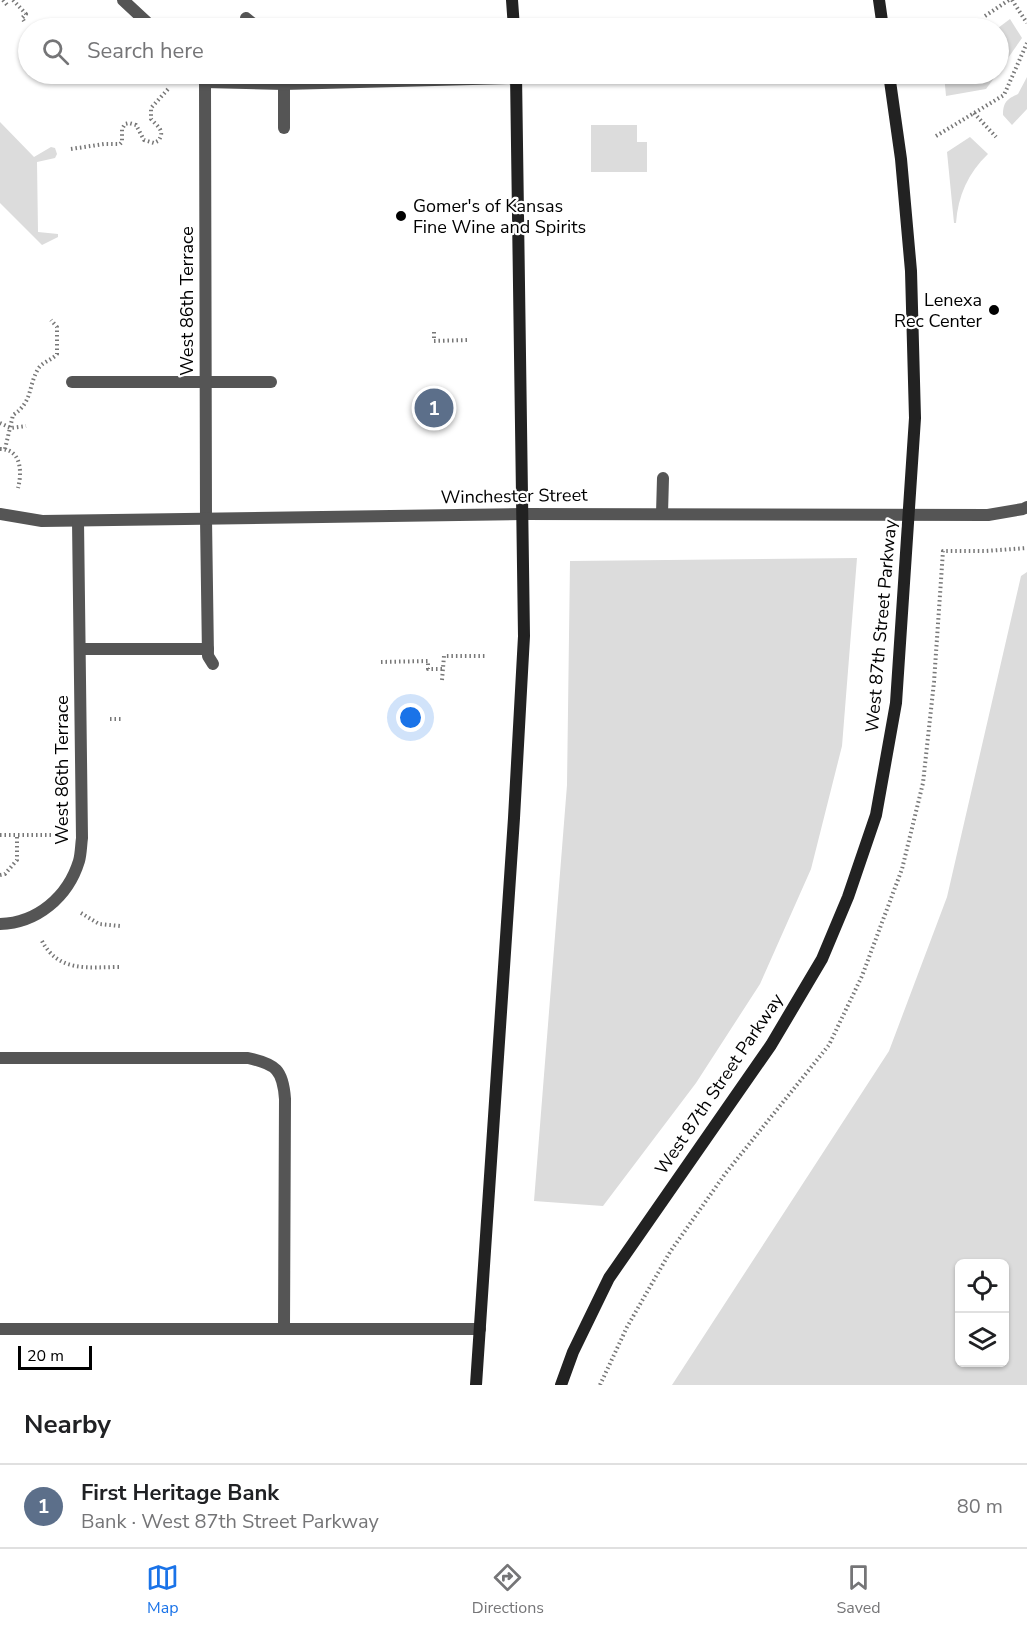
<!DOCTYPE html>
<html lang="en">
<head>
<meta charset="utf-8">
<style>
  body { margin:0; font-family:"Nunito Sans",sans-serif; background:#f2f2f2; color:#202124 }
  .controls { position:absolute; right:18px; bottom:18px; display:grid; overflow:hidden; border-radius:9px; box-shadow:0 2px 4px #0004 }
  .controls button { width:54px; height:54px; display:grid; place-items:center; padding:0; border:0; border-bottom:2px solid #e0e0e0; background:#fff; color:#202124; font:30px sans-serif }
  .scale { position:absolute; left:18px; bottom:15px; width:74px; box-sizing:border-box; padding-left:6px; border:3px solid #000; border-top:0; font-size:16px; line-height:21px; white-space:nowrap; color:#000; -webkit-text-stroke:4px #fff; paint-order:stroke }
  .you { position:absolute; left:411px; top:718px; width:21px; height:21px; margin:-15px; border:4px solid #fff; border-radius:50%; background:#1a73e8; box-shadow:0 0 0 9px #1a73e833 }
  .badge { display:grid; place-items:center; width:39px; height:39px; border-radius:50%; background:#1a73e8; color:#fff; font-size:20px; font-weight:700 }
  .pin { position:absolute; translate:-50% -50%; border:3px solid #fff; box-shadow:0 2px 6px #0006 }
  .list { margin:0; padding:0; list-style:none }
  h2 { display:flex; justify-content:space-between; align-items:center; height:78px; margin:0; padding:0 24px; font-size:26px }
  h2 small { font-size:20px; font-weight:400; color:#757577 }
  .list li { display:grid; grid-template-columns:39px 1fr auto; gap:18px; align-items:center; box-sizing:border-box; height:84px; padding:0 24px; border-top:2px solid #e0e0e0 }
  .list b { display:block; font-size:22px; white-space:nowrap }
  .list p { margin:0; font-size:20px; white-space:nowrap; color:#757577 }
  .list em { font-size:20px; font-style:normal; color:#757577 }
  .icon { flex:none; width:33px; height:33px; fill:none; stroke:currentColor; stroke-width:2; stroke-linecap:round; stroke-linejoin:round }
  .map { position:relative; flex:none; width:1027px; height:1385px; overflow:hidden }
  .search { position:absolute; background:#fff; box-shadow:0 2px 4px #0004; left:18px; right:18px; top:18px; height:66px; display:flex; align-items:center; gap:15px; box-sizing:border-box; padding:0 21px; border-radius:33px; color:#757577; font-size:22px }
  .sheet { height:162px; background:#fff }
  nav { display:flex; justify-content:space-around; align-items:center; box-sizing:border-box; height:84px; border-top:2px solid #e0e0e0; background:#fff; font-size:16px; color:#757577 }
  nav a { display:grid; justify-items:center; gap:3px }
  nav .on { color:#1a73e8 }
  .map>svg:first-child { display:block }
  .green { fill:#dcdcdc; fill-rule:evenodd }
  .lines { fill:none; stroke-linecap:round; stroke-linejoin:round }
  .path { stroke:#777; stroke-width:4; stroke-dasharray:1.5 3; stroke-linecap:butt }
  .lane { stroke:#555; stroke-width:12 }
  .street { stroke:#555; stroke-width:12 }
  .secondary { stroke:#222; stroke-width:12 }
  .poi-dot { fill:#000; stroke:#fff; stroke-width:2 }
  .labels { text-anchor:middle; stroke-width:4.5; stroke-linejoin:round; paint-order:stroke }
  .poi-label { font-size:18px; fill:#000; stroke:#fff; text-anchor:start }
  .street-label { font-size:18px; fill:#000; stroke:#fff }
</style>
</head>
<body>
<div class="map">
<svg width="1027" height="1385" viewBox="0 0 1027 1385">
  <rect width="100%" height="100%" fill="#fff"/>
  <g class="green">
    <polygon points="1010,19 1022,38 999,71 998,28"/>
    <polygon points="944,74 997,74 986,89 946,96"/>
    <path d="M1027,77V109L1012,125L1003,115C1003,102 1007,99 1018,94Z"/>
    <polygon points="0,122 34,157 51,147 55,148 57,154 55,158 37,162 38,232 58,234 58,237 42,245 0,203"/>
    <polygon points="591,125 637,125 637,142 647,142 647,172 591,172"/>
    <path d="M970,137L988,154C968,173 958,196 956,223H954L947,152Z"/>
    <polygon points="857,558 842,746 811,869 760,984 696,1083 603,1206 534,1201 567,785 570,561"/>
    <path d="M1027,572V1385H672L889,1051L947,897L1021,576ZM960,1264H1004V1362H960Z"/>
  </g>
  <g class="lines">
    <g class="path">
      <polyline points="3,0 8,6"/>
      <polyline points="13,0 26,14 22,18 24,21"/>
      <polyline points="1012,0 1027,23"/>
      <polyline points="985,16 1009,0"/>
      <polyline points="114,77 118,74"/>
      <polyline points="974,113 996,137"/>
      <polyline points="936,136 1004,95 1027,43"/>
      <path d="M71,149L104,144H120L122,142V129L125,124L129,123L136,125L144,140L154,143L158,141C166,131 157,126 151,119V108L169,88"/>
      <polyline points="434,332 434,341 469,340"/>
      <polyline points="0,423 11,428 26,426"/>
      <path d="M0,449C22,449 22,473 18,488"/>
      <path d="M5,449L13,415C33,402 28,386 38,369C42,362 52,360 57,354V327L51,320"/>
      <polyline points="381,662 428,661 428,669 443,669"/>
      <polyline points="442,680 444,656 486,656"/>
      <polyline points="110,719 121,719"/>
      <polyline points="0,835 54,835"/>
      <polyline points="0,875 5,874 17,860 17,835"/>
      <polyline points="81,913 99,924 120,926"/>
      <path d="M42,941C59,973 88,967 120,967"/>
      <polyline points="600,1385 627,1327 670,1252 725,1174 829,1045 862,976 902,869 923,783 934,682 943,551 986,551 1027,548"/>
    </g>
    <g class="lane">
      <polyline points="246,18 258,28"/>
      <polyline points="284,74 284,128"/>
      <polyline points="72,382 271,382"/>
      <polyline points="662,514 663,478"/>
      <polyline points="206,519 208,656 213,664"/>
      <polyline points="80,649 208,649"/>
      <path d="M0,1058H248C276,1064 283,1070 285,1099L284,1328"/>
      <polyline points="0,1329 480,1329"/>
    </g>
    <g class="street">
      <polyline points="123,0 153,28"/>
      <polyline points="198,74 205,82 284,84 552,77 889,75"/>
      <polyline points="205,82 206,519"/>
      <polyline points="0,514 42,521 522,514 988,515 1023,509 1027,507"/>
      <path d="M0,924C37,923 68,897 79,861C81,854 81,845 82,838L78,521"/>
    </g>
    <g class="secondary">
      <polyline points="512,0 514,28"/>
      <polyline points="879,0 883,28"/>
      <polyline points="476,1385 514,818 524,636 516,74"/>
      <polyline points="561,1385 573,1352 609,1278 771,1045 822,959 848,897 876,815 896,703 915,418 911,271 901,159 889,74"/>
    </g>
  </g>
  <g class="poi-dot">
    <circle cx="401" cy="216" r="6"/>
    <circle cx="994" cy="310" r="6"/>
  </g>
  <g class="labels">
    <g class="poi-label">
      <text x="413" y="212">Gomer's of Kansas<tspan x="413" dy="21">Fine Wine and Spirits</tspan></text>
      <text x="982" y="306" text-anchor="end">Lenexa<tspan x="982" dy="21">Rec Center</tspan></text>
    </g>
    <g class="street-label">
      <text transform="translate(187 301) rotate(-90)" y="6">West 86th Terrace</text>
      <text transform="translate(514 496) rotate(-1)" y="6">Winchester Street</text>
      <text transform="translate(881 626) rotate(-85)" y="6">West 87th Street Parkway</text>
      <text transform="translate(62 770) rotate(-90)" y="6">West 86th Terrace</text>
      <text transform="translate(719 1084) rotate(-56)" y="6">West 87th Street Parkway</text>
    </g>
  </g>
</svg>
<div class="controls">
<button><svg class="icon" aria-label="locate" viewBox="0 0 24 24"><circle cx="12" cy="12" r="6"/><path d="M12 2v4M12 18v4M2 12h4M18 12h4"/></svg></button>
<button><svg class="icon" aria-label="layers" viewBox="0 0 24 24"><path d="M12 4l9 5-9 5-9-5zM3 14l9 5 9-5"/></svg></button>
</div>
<div class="scale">20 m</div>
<div class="you"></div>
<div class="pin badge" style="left:434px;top:408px;background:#5c6f8a">1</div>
<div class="search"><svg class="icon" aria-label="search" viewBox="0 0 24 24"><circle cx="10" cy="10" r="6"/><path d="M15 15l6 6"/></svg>Search here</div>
</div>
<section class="sheet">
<h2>Nearby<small></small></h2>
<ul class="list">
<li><span class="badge" style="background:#5c6f8a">1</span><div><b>First Heritage Bank</b><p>Bank · West 87th Street Parkway</p></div><em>80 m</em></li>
</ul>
</section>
<nav>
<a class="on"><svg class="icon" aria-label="map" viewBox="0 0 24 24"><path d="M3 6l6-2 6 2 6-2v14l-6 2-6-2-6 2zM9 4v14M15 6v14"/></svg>Map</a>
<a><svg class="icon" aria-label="directions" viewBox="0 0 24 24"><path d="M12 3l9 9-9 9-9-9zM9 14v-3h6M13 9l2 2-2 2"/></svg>Directions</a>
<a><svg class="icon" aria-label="saved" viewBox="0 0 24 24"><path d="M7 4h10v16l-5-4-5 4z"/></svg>Saved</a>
</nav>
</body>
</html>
